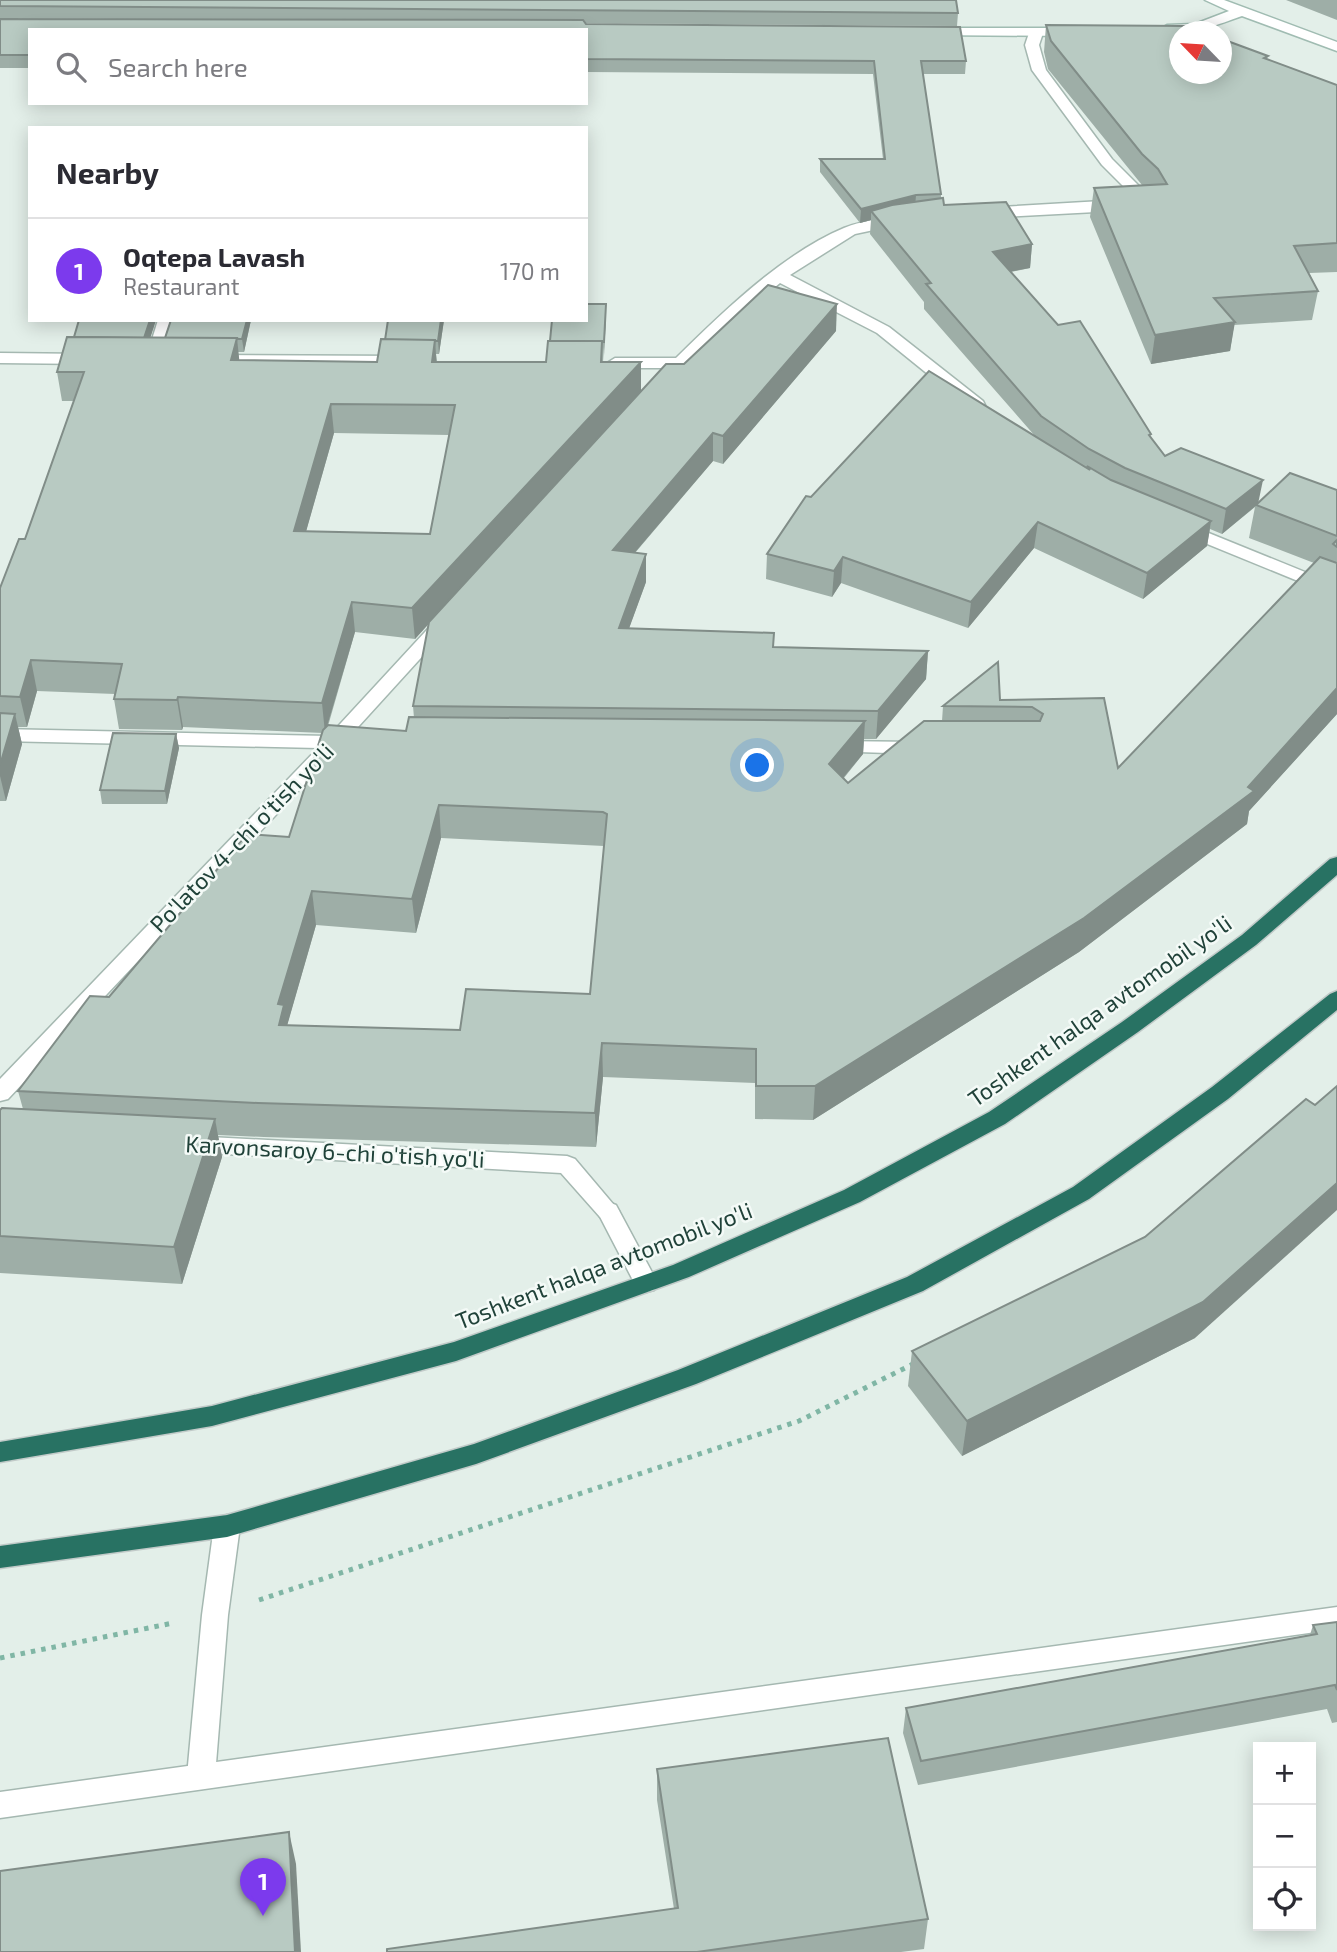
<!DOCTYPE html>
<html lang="en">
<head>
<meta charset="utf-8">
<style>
  body { margin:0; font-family:"Exo 2",sans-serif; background:#f2f2f3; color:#2b2b33 }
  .controls { position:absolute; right:21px; bottom:21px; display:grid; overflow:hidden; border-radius:0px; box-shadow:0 4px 18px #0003 }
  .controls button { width:63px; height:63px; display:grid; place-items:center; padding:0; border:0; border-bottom:2px solid #e1e1e2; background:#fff; color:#2b2b33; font:35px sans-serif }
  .compass { position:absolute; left:1169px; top:21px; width:63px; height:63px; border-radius:50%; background:#fff; box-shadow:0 4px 18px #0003; rotate:295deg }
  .you { position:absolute; left:758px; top:766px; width:24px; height:24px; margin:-18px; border:5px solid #fff; border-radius:50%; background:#1a73e8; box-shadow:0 0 0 10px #1a73e833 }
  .badge { display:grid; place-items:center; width:46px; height:46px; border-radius:50%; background:#7c3aed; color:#fff; font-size:23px; font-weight:700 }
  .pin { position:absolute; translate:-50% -58px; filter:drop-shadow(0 2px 4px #0008) }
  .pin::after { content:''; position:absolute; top:37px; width:24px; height:21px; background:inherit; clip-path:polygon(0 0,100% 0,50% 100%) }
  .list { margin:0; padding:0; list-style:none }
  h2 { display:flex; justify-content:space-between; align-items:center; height:91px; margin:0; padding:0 28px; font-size:30px }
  h2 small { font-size:23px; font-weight:400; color:#7c7c81 }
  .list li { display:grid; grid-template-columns:46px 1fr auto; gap:21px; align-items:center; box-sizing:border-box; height:105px; padding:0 28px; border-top:2px solid #e1e1e2 }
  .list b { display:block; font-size:26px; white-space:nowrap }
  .list p { margin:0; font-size:23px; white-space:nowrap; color:#7c7c81 }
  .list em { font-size:23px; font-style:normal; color:#7c7c81 }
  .icon { flex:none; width:38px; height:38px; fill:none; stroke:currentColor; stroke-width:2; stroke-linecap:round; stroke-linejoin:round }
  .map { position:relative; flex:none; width:1337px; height:1952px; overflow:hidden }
  .search { position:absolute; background:#fff; box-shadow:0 4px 18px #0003; left:28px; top:28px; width:560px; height:77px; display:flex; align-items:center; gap:18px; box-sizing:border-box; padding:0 24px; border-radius:0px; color:#7c7c81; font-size:26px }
  .panel { position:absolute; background:#fff; box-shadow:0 4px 18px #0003; left:28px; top:126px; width:560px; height:196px; border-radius:0px }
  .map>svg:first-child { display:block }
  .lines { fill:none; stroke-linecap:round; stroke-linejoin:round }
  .lane-casing { stroke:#a5b8b1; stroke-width:3 }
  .street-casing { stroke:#a5b8b1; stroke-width:3 }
  .secondary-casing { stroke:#a0bcb2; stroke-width:3 }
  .highway-casing { stroke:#c1cac8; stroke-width:3 }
  .path { stroke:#80b6a5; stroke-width:5; stroke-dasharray:4.5 6; stroke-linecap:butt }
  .lane { fill:#fff; fill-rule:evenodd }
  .street { fill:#fff; fill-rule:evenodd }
  .secondary { fill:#fff; fill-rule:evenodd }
  .highway { fill:#287263; fill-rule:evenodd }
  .wall { fill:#9eaea7; fill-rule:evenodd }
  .shaded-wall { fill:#818d88 }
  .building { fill:#b8cac2; stroke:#818d88; stroke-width:2; fill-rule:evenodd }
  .labels { text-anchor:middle; stroke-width:5; stroke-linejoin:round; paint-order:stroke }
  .street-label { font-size:23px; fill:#204239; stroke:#f4faf7 }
</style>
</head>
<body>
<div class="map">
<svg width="1337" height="1952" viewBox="0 0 1337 1952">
  <rect width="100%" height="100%" fill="#e3efe9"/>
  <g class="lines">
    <defs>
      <g id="lane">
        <polygon points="158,320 174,320 162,359 154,364 146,359"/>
        <polygon points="608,1202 616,1205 654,1276 658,1283 654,1290 646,1292 638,1290 597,1211 600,1205"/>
        <polygon points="227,1515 236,1518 240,1526 228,1615 215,1776 211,1785 201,1789 191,1785 187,1776 202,1615 214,1526 218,1518"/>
      </g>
      <g id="street">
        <polygon points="1036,29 1043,33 1039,45 1046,70 1112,159 1152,199 1154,202 1152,205 1115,211 984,218 976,213 984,208 1136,199 1102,165 1032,70 1025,45 1029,33"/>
        <path d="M897,216L902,218L905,221L902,224L855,234L790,275L889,327L983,401L985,405L983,409H971L877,333L780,283L729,325L666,388H654L652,385L667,368H615L607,363L615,358H676C723,312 782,254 844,228C861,221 879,219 897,216Z"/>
        <polygon points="0,353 89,354 97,359 89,364 0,363"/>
        <polygon points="213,355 404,356 412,361 404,366 207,363 205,360 207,357"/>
        <polygon points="1184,523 1337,585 1337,597 1178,532 1175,528 1178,524"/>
        <polygon points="443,617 452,623 449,627 348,738 351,742 348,746 339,748 8,1099 0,1101 0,1079 318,748 0,741 0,729 329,736 437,619"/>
        <polygon points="835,741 918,742 925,744 928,748 925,752 918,754 828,751 825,747 828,743"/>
        <polygon points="191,1136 567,1156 575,1159 619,1211 616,1217 608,1220 600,1217 561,1173 191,1152 183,1150 180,1144 183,1138"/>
        <polygon points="1337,1607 1337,1629 0,1818 0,1792"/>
      </g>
      <g id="secondary">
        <path d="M1205,0H1224L1337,42V51L1242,16C1222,23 1176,42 1160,29L1167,25L1195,24L1229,11Z"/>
        <polygon points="932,28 1072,28 1079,32 1072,36 927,35 927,29"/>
      </g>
      <g id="highway">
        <polygon points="1337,857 1337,875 1256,945 1138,1032 1005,1124 860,1202 689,1277 456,1361 212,1426 0,1462 0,1442 212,1406 454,1342 673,1265 844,1190 989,1112 1122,1022 1242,935 1330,859"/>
        <polygon points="1337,991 1337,1010 1228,1099 1089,1199 923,1291 696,1384 476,1464 227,1537 0,1568 0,1546 227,1515 474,1444 678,1370 907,1277 1073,1187 1212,1087 1330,994"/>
      </g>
    </defs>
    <use href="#lane" class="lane-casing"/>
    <use href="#street" class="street-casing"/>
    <use href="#secondary" class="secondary-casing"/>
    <use href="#highway" class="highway-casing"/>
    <g class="path">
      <polyline points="259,1600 799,1421 915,1363"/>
      <polyline points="0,1658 173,1623"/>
    </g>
    <use href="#lane" class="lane"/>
    <use href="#street" class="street"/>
    <use href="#secondary" class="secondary"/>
    <use href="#highway" class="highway"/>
  </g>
  <g class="wall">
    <path d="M0,0L958,13L957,26L585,23L586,24L966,61L965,74H923L941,194V198L944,205L1032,244L1030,268L1011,272L1151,438L1165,456L1258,503L1337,490V714L1249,811L1247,824L1079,952L813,1120L755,1119V1083L603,1077L596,1147L264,1137L218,1135L222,1157L182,1284L0,1273V1110L23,1109L18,1091L109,997L289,837L323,733L183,727L182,730L119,729L114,699L115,694L37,691L27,727H18L22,744L6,801H0V588L25,539L74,401H62L57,372L74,337L156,320L150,338H165L171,320H251L244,352H238L239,360L377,362L385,340L444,320L439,354H436L437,362H546L550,341L606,317L603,362H641V391L684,364L836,331L723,464L713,461L635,553L646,582L629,628L774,647L928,651L926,679L876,739H864L863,754L844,778L848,783L942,721L943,706L1000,700L1104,698L1118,768L1314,563L1249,538L1255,507L1222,534L1210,529L1207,546L1143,599L1034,548L968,628L841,583L832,597L766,579L767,554L811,497L1035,436L924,309V302L870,234L871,220L860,223L820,172V159H883L873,74L586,72V30H30V68H0V19H120L0,18ZM334,433L449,435L430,534L306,531ZM429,623L413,706L414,718L406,731L328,726L355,632L415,639ZM441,838L604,846L590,994L460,1030L287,1025L316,925L416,933Z"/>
    <polygon points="1286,0 1337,0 1337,20"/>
    <polygon points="1046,25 1268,56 1267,59 1337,85 1337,272 1309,273 1318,291 1312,320 1234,325 1230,351 1151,364 1090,217 1094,188 1142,185 1048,69 1044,52"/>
    <polygon points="176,734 179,748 167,804 102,804 100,790"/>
    <polygon points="1195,1338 962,1456 908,1386 912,1351"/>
    <polygon points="1337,1622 1337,1722 1332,1723 1327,1709 918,1785 903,1733 906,1708 1310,1635 1313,1625"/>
    <polygon points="657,1769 928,1919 924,1949 901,1952 387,1952 674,1909 657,1800"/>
  </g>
  <g class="shaded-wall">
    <polygon points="916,195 915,208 871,211 871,220 860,223 861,209"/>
    <polygon points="1032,244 1030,268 991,275 993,252"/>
    <polygon points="606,304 606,317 604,355 604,342"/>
    <polygon points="837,304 836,331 723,464 723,436"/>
    <polygon points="150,320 156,320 146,351 144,339"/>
    <polygon points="247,320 251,320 244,352 242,339"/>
    <polygon points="441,320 444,320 439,354 438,341"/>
    <polygon points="1235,322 1230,351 1151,364 1155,335"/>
    <polygon points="237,338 240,367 231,360"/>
    <polygon points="435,340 437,369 432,362"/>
    <polygon points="641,362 641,391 415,639 412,608"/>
    <polygon points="331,404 334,433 298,560 294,531"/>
    <polygon points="713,433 713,461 613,578 613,550"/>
    <polygon points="1263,480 1258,504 1222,534 1226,509"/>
    <polygon points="1211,521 1207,546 1143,599 1147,573"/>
    <polygon points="1038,522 1034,548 968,628 971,602"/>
    <polygon points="646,554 646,582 619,656 619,628"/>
    <polygon points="843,557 841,583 832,597 834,571"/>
    <polygon points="352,602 355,632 325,733 322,703"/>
    <polygon points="928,651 926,679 876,739 878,711"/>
    <polygon points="31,660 37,691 27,727 20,697"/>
    <polygon points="1337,688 1337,714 1249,811 1247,824 1079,952 813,1120 815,1086 1248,787"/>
    <polygon points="178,697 183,727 182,730 177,700"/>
    <polygon points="15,714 22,744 6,801 0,776 0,765"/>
    <polygon points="865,721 863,754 827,797 829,764"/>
    <polygon points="176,734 179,748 167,804 165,791"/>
    <polygon points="439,805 441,838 416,933 412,899"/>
    <polygon points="312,891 316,925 287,1026 279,1025 278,1004"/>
    <polygon points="602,1043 603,1077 596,1147 595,1113"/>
    <polygon points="215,1119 222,1157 182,1284 174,1247"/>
    <polygon points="1337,1183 1337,1210 1195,1338 962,1456 967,1421"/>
    <polygon points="289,1832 296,1864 301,1952 295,1952"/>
  </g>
  <g class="building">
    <polygon points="0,0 956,0 958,13 0,6"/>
    <polygon points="0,19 583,20 586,24 960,27 966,61 921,61 941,194 916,195 861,209 820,159 885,159 874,61 586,59 586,30 30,30 30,55 0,55"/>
    <polygon points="1046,25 1186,26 1202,32 1180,32 1180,74 1222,74 1222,39 1268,56 1264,58 1337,85 1337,243 1294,246 1318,291 1214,298 1235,322 1155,335 1094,188 1167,184 1158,169 1142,154 1051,41"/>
    <polygon points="943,198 944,205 1006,202 1032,244 993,252 1058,325 1080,321 1151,434 1149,435 1165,456 1181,448 1263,480 1226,509 1125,468 1089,449 1041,416 926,284 931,283 871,211 892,205"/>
    <polygon points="768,285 837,304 723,436 713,433 613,550 646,554 619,628 774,633 773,647 928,651 878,711 413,706 429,622 666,364 684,364"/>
    <polygon points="586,304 606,304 604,342 550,341 552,320 586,320"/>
    <polygon points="79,320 150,320 144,338 74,337"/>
    <polygon points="171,320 247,320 242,339 165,338"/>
    <polygon points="388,320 441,320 438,341 385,340"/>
    <path d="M67,337L237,338L231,360L377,362L381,339L435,340L432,362H546L548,341H602L601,362H641L412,608L352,602L322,703L178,697L177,700L114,699L122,664L31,660L20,697L0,696V588L19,539H25L84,372H57ZM331,404L455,405L430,534L294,531Z"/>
    <polygon points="929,371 1090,470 1087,466 1111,480 1211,521 1147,573 1038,522 971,602 843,557 834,571 767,554 806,496 811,497"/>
    <polygon points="1290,473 1337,490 1337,536 1256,505"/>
    <polygon points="1337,540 1337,547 1333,544"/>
    <path d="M1320,557L1337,563V688L1248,787L1254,791L1084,918L815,1086H756V1049L602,1043L595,1113L258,1103L18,1091L90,996L109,997L247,834L289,837L323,730L328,725L406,731L409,717L865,721L829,764L848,783L924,721H1040L1043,714L1032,707L943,706L998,662L1000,700L1104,698L1118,768ZM439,805L603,812L607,814L590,994L466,989L460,1030L279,1025L284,1005L278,1004L312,891L412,899Z"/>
    <polygon points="0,713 15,714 0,765"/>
    <polygon points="113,733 176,734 165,791 100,790"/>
    <polygon points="1337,1086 1337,1183 1203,1302 967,1421 912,1351 1145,1237 1306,1099 1315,1105"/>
    <polygon points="2,1108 215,1119 174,1247 0,1236 0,1110"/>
    <polygon points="1337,1622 1337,1690 1335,1685 921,1761 906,1708 1317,1634 1313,1625"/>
    <polygon points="888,1738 928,1919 697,1952 387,1952 387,1949 678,1908 657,1769"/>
    <polygon points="289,1832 295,1952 0,1952 0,1871"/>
  </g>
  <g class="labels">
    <g class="street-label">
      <text transform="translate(242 838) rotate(-46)" y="8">Po'latov 4-chi o'tish yo'li</text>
      <text transform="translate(1100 1011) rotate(-35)" y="8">Toshkent halqa avtomobil yo'li</text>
      <text transform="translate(335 1152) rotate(3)" y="8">Karvonsaroy 6-chi o'tish yo'li</text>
      <text transform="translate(604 1266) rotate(-21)" y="8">Toshkent halqa avtomobil yo'li</text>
    </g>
  </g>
</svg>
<div class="controls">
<button>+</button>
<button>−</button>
<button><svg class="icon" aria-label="locate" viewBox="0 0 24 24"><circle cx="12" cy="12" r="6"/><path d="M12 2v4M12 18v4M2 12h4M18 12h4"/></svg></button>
</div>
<svg class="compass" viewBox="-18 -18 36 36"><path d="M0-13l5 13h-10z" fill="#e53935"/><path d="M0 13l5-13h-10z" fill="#7c7c81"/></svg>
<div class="you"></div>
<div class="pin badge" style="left:263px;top:1916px">1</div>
<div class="search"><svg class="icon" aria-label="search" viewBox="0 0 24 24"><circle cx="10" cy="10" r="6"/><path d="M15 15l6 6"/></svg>Search here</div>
<section class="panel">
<h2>Nearby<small></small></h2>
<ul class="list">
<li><span class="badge">1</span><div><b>Oqtepa Lavash</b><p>Restaurant</p></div><em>170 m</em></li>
</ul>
</section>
</div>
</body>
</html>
